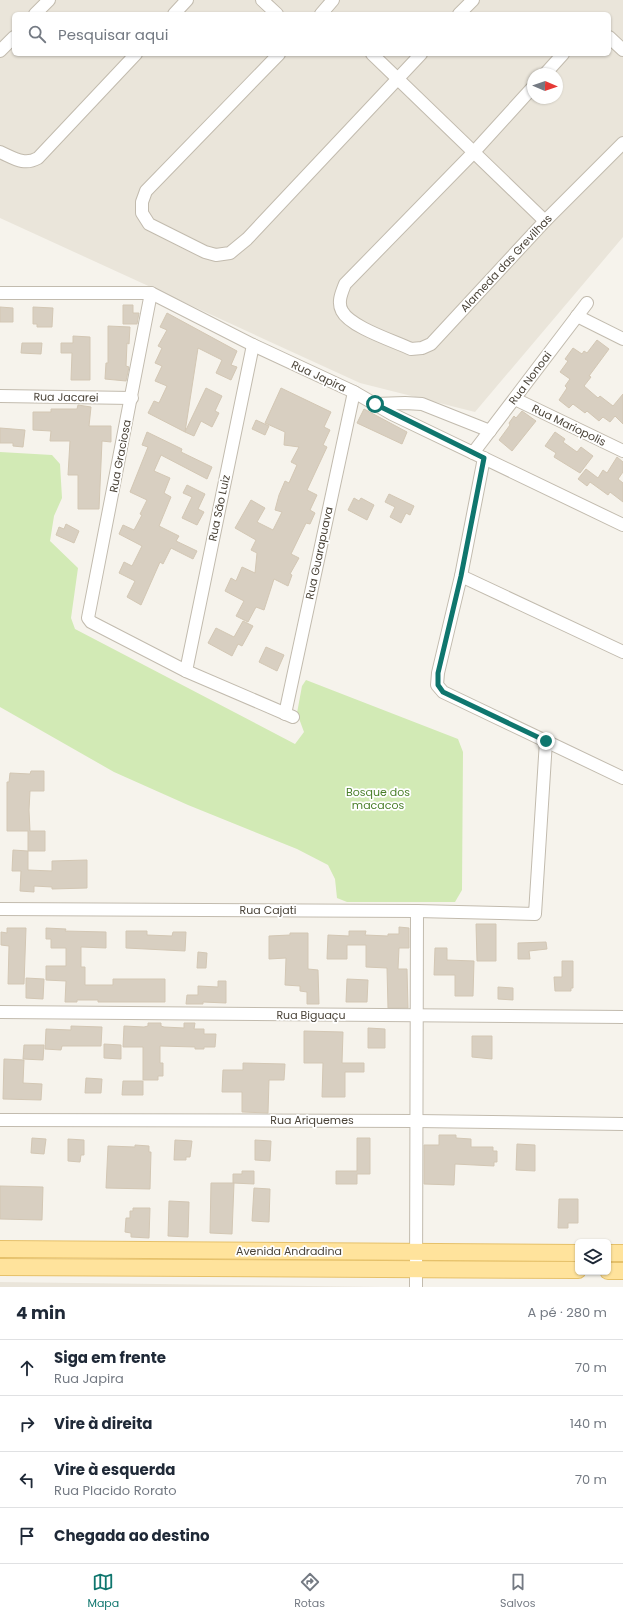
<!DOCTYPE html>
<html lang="pt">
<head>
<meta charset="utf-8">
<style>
  body { margin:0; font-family:Poppins,sans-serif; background:#f6f6f7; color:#1f2937 }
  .controls { position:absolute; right:12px; bottom:12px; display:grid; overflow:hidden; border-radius:6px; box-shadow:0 1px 3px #0004 }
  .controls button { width:36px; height:36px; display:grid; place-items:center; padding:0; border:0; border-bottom:1px solid #e0e1e3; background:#fff; color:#1f2937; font:20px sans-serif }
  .compass { position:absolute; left:527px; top:68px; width:36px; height:36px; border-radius:50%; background:#fff; box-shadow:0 1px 3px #0004; rotate:92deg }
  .stop { position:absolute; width:12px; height:12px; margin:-9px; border:3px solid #0f766e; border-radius:50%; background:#fff }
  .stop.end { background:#0f766e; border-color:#fff; box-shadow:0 1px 4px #0008 }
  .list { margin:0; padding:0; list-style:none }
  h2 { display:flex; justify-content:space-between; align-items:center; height:52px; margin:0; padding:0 16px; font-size:17px }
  h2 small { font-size:13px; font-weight:400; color:#747a83 }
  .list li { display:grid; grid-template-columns:26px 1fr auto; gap:12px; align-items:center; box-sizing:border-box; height:56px; padding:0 16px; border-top:1px solid #e0e1e3 }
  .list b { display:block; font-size:15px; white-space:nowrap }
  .list p { margin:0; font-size:13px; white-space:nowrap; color:#747a83 }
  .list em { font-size:13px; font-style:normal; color:#747a83 }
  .icon { flex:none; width:22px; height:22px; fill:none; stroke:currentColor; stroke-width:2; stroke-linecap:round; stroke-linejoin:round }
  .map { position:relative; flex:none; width:623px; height:1287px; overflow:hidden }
  .search { position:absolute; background:#fff; box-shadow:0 1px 3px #0004; left:12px; right:12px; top:12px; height:44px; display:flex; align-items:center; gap:10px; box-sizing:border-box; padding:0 14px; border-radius:6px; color:#747a83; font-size:15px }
  .sheet { height:276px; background:#fff }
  nav { display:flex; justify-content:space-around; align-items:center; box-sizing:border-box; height:56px; border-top:1px solid #e0e1e3; background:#fff; font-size:11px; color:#747a83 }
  nav a { display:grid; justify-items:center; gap:2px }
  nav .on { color:#0f766e }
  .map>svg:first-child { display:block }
  .residential { fill:#eae5da; fill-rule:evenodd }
  .green { fill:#d2eab5 }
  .building { fill:#d8cfc1; stroke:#d3c7b4 }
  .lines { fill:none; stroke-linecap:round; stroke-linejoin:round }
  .minor-casing { stroke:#c2bbae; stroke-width:14 }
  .major-casing { stroke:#e6c16a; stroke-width:18 }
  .minor { stroke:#fff; stroke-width:12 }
  .major { stroke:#ffe39c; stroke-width:16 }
  .route { stroke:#0f766e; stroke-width:5 }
  .labels { text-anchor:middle; stroke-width:3.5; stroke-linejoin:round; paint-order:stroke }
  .street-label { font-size:11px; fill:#4b4439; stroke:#fff }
  .park-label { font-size:11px; fill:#4a7f2a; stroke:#fff }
</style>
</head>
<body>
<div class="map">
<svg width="623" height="1287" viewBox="0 0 623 1287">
  <rect width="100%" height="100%" fill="#f6f3ec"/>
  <g class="residential">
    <path d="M0,0H623V237L475,412L360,383L0,218ZM14,14H609V54H14ZM533,74H557V98H533Z"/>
    <polygon points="0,1282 382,1287 0,1287"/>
  </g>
  <polygon class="green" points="0,452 52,455 60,464 62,498 54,516 50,541 78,568 71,618 75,629 295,744 304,732 297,713 302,686 306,680 458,739 463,752 462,890 455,902 347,902 337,898 335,879 328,865 297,849 188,805 114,772 0,707"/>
  <g class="building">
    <polygon points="123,305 133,305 133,313 139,313 137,324 123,324"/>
    <polygon points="0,307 13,308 13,322 0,322"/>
    <polygon points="33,307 53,308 52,327 37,327 37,324 33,324"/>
    <polygon points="167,313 237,351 231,365 237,367 231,380 216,373 222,360 198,348 185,432 148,413 154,401 159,403 167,386 155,381 162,366 155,363 162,348 158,346 167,330 160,327"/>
    <polygon points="108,326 130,327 129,344 127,343 126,366 129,367 126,381 105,379 106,363 108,363"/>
    <polygon points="73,336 90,337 90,380 71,380 72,353 61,353 61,343 73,343"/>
    <polygon points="597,340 609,349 589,376 591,377 584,386 598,398 600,396 613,406 623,394 623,424 615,416 610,422 603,417 599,421 587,411 585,413 573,404 569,408 559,400 567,388 565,386 570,379 560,372 568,361 565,359 573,348 582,354 584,351 587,353"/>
    <polygon points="22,343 42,343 41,354 21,353"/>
    <polygon points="206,388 222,396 215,411 219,413 212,427 201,421 194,436 185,432"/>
    <polygon points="281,388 331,412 324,427 330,430 323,445 327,447 307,490 317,495 310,510 315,513 310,524 306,523 291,554 299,558 290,574 292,575 288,586 274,579 264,610 256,607 248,622 236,616 244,601 225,591 231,578 236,581 242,567 255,573 257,553 251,550 256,540 235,528 251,500 265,508 257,522 273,530 282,512 275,510 279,495 285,481 289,483 297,465 291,462 299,447 284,445 285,432 265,423"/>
    <polygon points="78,405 91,407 89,426 111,426 111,442 102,441 99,509 78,509 78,475 68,475 70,441 50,441 51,431 33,430 33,412 51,412 51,409 77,409"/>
    <polygon points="364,409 407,432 402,444 357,423"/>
    <polygon points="522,411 536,421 512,451 499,440 510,425 509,423 514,416 516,418"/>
    <polygon points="256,420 269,426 265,435 252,429"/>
    <polygon points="0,428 25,430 23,447 13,446 13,443 0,443"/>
    <polygon points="147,432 182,449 181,452 212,467 207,479 161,455 154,471 170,478 164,493 171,497 159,526 179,536 176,541 197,551 193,559 171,548 163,564 160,562 141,605 127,597 135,581 119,573 124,562 132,566 142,546 119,534 123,525 134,530 142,515 140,514 147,500 130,492 148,447 142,445"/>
    <polygon points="555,432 565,439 563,442 577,452 581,447 593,456 580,473 554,457 556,453 545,446"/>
    <polygon points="617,457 623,462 623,472 618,479 623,483 623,502 610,492 608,495 590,482 587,486 578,479 586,469 598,478 603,470 607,473"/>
    <polygon points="187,485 205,494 198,509 204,512 197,525 182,518 192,497 183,493"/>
    <polygon points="389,494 414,506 410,515 406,513 401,523 390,517 395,507 385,502"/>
    <polygon points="354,498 359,501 361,498 374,505 367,520 348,510"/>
    <polygon points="66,524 79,531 74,543 56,535 59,527 64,529"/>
    <polygon points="243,621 253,626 242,646 238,644 232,656 208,643 216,628 234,637"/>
    <polygon points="266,647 284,655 277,671 259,662"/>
    <polygon points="31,771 44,771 44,791 30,791 29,810 30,831 45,831 45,851 28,851 28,831 7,831 7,782 9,782 10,773 30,774"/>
    <polygon points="13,850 28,851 28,870 52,871 52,861 87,860 87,888 52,889 52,887 34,886 34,892 20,891 21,871 12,871"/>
    <polygon points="476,924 496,924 496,961 477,961"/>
    <polygon points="399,927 409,928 409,948 399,948 398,969 407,969 408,1008 388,1008 387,968 366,967 366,945 347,945 347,959 327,959 328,935 349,936 349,931 366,931 365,935 388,936 388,934 399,934"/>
    <polygon points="7,928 26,928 24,984 8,984 9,946 1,945 1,932 7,933"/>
    <polygon points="46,928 66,929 65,931 106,932 106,948 81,947 81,967 85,967 85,985 113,985 113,979 165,979 165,1002 98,1002 98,1000 77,1000 77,1002 65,1002 66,981 46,980 46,966 66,966 66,948 51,948 51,939 46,939"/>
    <polygon points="126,931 147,931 147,935 172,936 173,932 186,932 185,951 126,948"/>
    <polygon points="290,933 308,933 308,969 318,970 319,1004 307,1004 307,992 300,991 300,986 285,985 286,958 269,959 269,936 290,935"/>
    <polygon points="546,942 547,949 529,951 530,959 518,959 518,943"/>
    <polygon points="435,948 447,948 447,960 474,961 473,996 455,996 455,975 434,975"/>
    <polygon points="198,952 207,953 206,968 197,968"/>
    <polygon points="562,961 573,961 573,988 571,988 571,991 555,991 554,977 562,977"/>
    <polygon points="26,978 44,979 43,999 26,998"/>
    <polygon points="347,979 368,980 367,1002 346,1002"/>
    <polygon points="218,981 226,981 226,1003 203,1002 203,1004 186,1004 187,995 198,995 198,986 218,987"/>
    <polygon points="498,987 513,988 513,1000 498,999"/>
    <polygon points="148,1023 161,1023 161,1026 164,1027 184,1028 184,1023 195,1023 194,1029 204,1029 204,1034 216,1034 215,1047 204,1047 204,1049 195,1049 195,1047 160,1046 160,1063 163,1063 163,1076 158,1076 158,1080 143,1080 143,1047 123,1047 124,1026 144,1027 148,1026"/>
    <polygon points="71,1026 102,1027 101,1046 62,1046 61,1050 45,1049 46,1029 71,1030"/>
    <polygon points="368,1028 385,1029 385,1048 368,1048"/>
    <polygon points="304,1031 343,1032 342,1063 364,1063 364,1072 345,1072 345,1097 322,1097 323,1063 304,1063"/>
    <polygon points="472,1036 492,1036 492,1059 472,1057"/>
    <polygon points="104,1044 121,1045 121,1059 104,1058"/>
    <polygon points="24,1045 44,1045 43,1060 23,1059"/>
    <polygon points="4,1059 24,1060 23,1083 42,1084 41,1100 3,1099"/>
    <polygon points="243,1063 285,1064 284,1080 269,1080 268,1113 242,1112 242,1092 222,1092 223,1070 243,1070"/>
    <polygon points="86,1078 102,1079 101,1093 85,1093"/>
    <polygon points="123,1081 143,1081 143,1095 122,1095"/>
    <polygon points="439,1135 456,1135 456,1138 471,1139 471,1147 493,1147 493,1151 497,1151 497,1162 494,1162 494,1166 455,1164 454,1185 424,1184 424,1145 439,1145"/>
    <polygon points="32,1138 46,1139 44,1154 31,1153"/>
    <polygon points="357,1138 370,1138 370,1174 357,1174 357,1184 336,1184 336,1171 357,1171"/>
    <polygon points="68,1139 84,1140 84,1155 81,1155 80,1162 68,1161"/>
    <polygon points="175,1140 192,1141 190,1157 186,1157 186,1160 174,1160"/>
    <polygon points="255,1140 271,1141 270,1161 255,1160"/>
    <polygon points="517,1144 535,1145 535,1171 516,1170"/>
    <polygon points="135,1145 149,1146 149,1152 151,1152 150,1189 106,1188 108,1146 135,1147"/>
    <polygon points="242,1171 254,1171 254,1184 233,1183 233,1174 242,1174"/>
    <polygon points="211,1183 234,1183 232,1234 210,1233"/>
    <polygon points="0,1186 43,1187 42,1220 0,1219"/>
    <polygon points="254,1188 270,1189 269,1222 252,1221"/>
    <polygon points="559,1199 578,1199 578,1223 568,1223 568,1228 558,1228"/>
    <polygon points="169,1201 189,1202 188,1237 168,1236"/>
    <polygon points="133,1208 150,1208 149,1238 131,1237 131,1233 125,1232 126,1218 130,1218 130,1211 133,1211"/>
  </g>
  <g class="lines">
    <defs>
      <g id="minor">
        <polyline points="262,0 277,14"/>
        <polyline points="35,14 49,0"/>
        <polyline points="174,14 187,0"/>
        <polyline points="321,14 333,0"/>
        <polyline points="459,14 473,0"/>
        <polyline points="609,37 623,50"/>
        <polyline points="0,51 14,37"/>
        <polyline points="279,54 146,191 142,202 142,213 149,224 205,252 216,255 230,253 247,239 421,54"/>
        <polyline points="372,54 545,221"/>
        <polyline points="545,74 563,54"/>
        <path d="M533,87L473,153L345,284C342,292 337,302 342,311C350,327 394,341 411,349L422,348L431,344L545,221L623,143"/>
        <path d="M0,152C14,158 24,166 38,158L136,54"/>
        <polyline points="0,293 151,293 253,345 354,392 392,414 623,525"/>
        <polyline points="151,293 88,618 91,622 186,671 293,717"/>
        <polyline points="577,316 623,339"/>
        <polyline points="0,396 132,398"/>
        <polyline points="515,399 623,451"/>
        <polyline points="375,404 405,403 422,404 490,431"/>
        <polyline points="473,453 587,303"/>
        <polyline points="484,458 461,576 438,673 437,685 443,692 623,778"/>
        <polyline points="461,576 623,652"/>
        <polyline points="186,671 253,345"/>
        <polyline points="285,714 354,392"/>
        <polyline points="0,909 417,911 535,914 546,741"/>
        <polyline points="0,1012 623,1017"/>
        <polyline points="0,1120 417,1121 623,1124"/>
        <polyline points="416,1287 417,911"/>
      </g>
      <g id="major">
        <polyline points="0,1249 578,1253"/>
        <polyline points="608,1253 623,1253"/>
        <polyline points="0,1267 578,1270"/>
        <polyline points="608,1271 623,1271"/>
      </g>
    </defs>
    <use href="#minor" class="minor-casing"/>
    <use href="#major" class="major-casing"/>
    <use href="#minor" class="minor"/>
    <use href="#major" class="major"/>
  </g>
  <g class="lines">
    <polyline class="route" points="375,404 484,458 461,576 438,673 438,685 443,692 546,741"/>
  </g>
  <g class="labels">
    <g class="street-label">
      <text transform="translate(506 263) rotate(-47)" y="4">Alameda das Grevilhas</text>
      <text transform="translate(319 376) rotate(25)" y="4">Rua Japira</text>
      <text transform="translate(530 378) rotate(-53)" y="4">Rua Nonoai</text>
      <text transform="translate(66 397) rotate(1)" y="4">Rua Jacarei</text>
      <text transform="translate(569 425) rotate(26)" y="4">Rua Mariopolis</text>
      <text transform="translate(120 456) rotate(-79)" y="4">Rua Graciosa</text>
      <text transform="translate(219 508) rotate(-78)" y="4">Rua São Luiz</text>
      <text transform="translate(319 553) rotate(-78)" y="4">Rua Guarapuava</text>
      <text x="268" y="914">Rua Cajati</text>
      <text x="311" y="1019">Rua Biguaçu</text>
      <text x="312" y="1124">Rua Ariquemes</text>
      <text x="289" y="1255">Avenida Andradina</text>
    </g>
    <g class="park-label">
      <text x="378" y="796">Bosque dos<tspan x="378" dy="13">macacos</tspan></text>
    </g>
  </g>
</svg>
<div class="controls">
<button><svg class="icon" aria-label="layers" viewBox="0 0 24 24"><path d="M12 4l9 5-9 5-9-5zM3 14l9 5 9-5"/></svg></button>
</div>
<svg class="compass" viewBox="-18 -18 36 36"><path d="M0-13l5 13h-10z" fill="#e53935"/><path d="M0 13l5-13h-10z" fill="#747a83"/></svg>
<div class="stop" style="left:375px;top:404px"></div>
<div class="stop end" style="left:546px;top:741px"></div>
<div class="search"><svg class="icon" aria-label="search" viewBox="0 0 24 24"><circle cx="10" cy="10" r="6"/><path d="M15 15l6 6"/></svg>Pesquisar aqui</div>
</div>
<section class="sheet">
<h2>4 min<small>A pé · 280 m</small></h2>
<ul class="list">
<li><svg class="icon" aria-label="ahead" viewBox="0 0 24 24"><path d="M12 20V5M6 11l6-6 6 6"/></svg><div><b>Siga em frente</b><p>Rua Japira</p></div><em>70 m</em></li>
<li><svg class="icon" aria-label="right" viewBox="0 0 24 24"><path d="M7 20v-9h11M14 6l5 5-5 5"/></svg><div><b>Vire à direita</b></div><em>140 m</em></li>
<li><svg class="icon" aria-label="left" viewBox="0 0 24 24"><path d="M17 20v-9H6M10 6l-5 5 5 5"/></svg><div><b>Vire à esquerda</b><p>Rua Placido Rorato</p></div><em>70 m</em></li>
<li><svg class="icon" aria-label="arrive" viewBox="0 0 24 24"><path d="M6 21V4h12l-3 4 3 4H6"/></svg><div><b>Chegada ao destino</b></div></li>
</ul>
</section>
<nav>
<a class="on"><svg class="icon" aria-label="map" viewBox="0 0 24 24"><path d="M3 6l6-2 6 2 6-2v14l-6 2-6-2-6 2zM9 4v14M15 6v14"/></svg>Mapa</a>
<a><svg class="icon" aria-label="directions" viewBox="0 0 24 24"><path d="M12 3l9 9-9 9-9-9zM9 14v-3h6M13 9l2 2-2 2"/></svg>Rotas</a>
<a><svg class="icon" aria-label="saved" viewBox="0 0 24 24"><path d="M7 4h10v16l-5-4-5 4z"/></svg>Salvos</a>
</nav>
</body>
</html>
